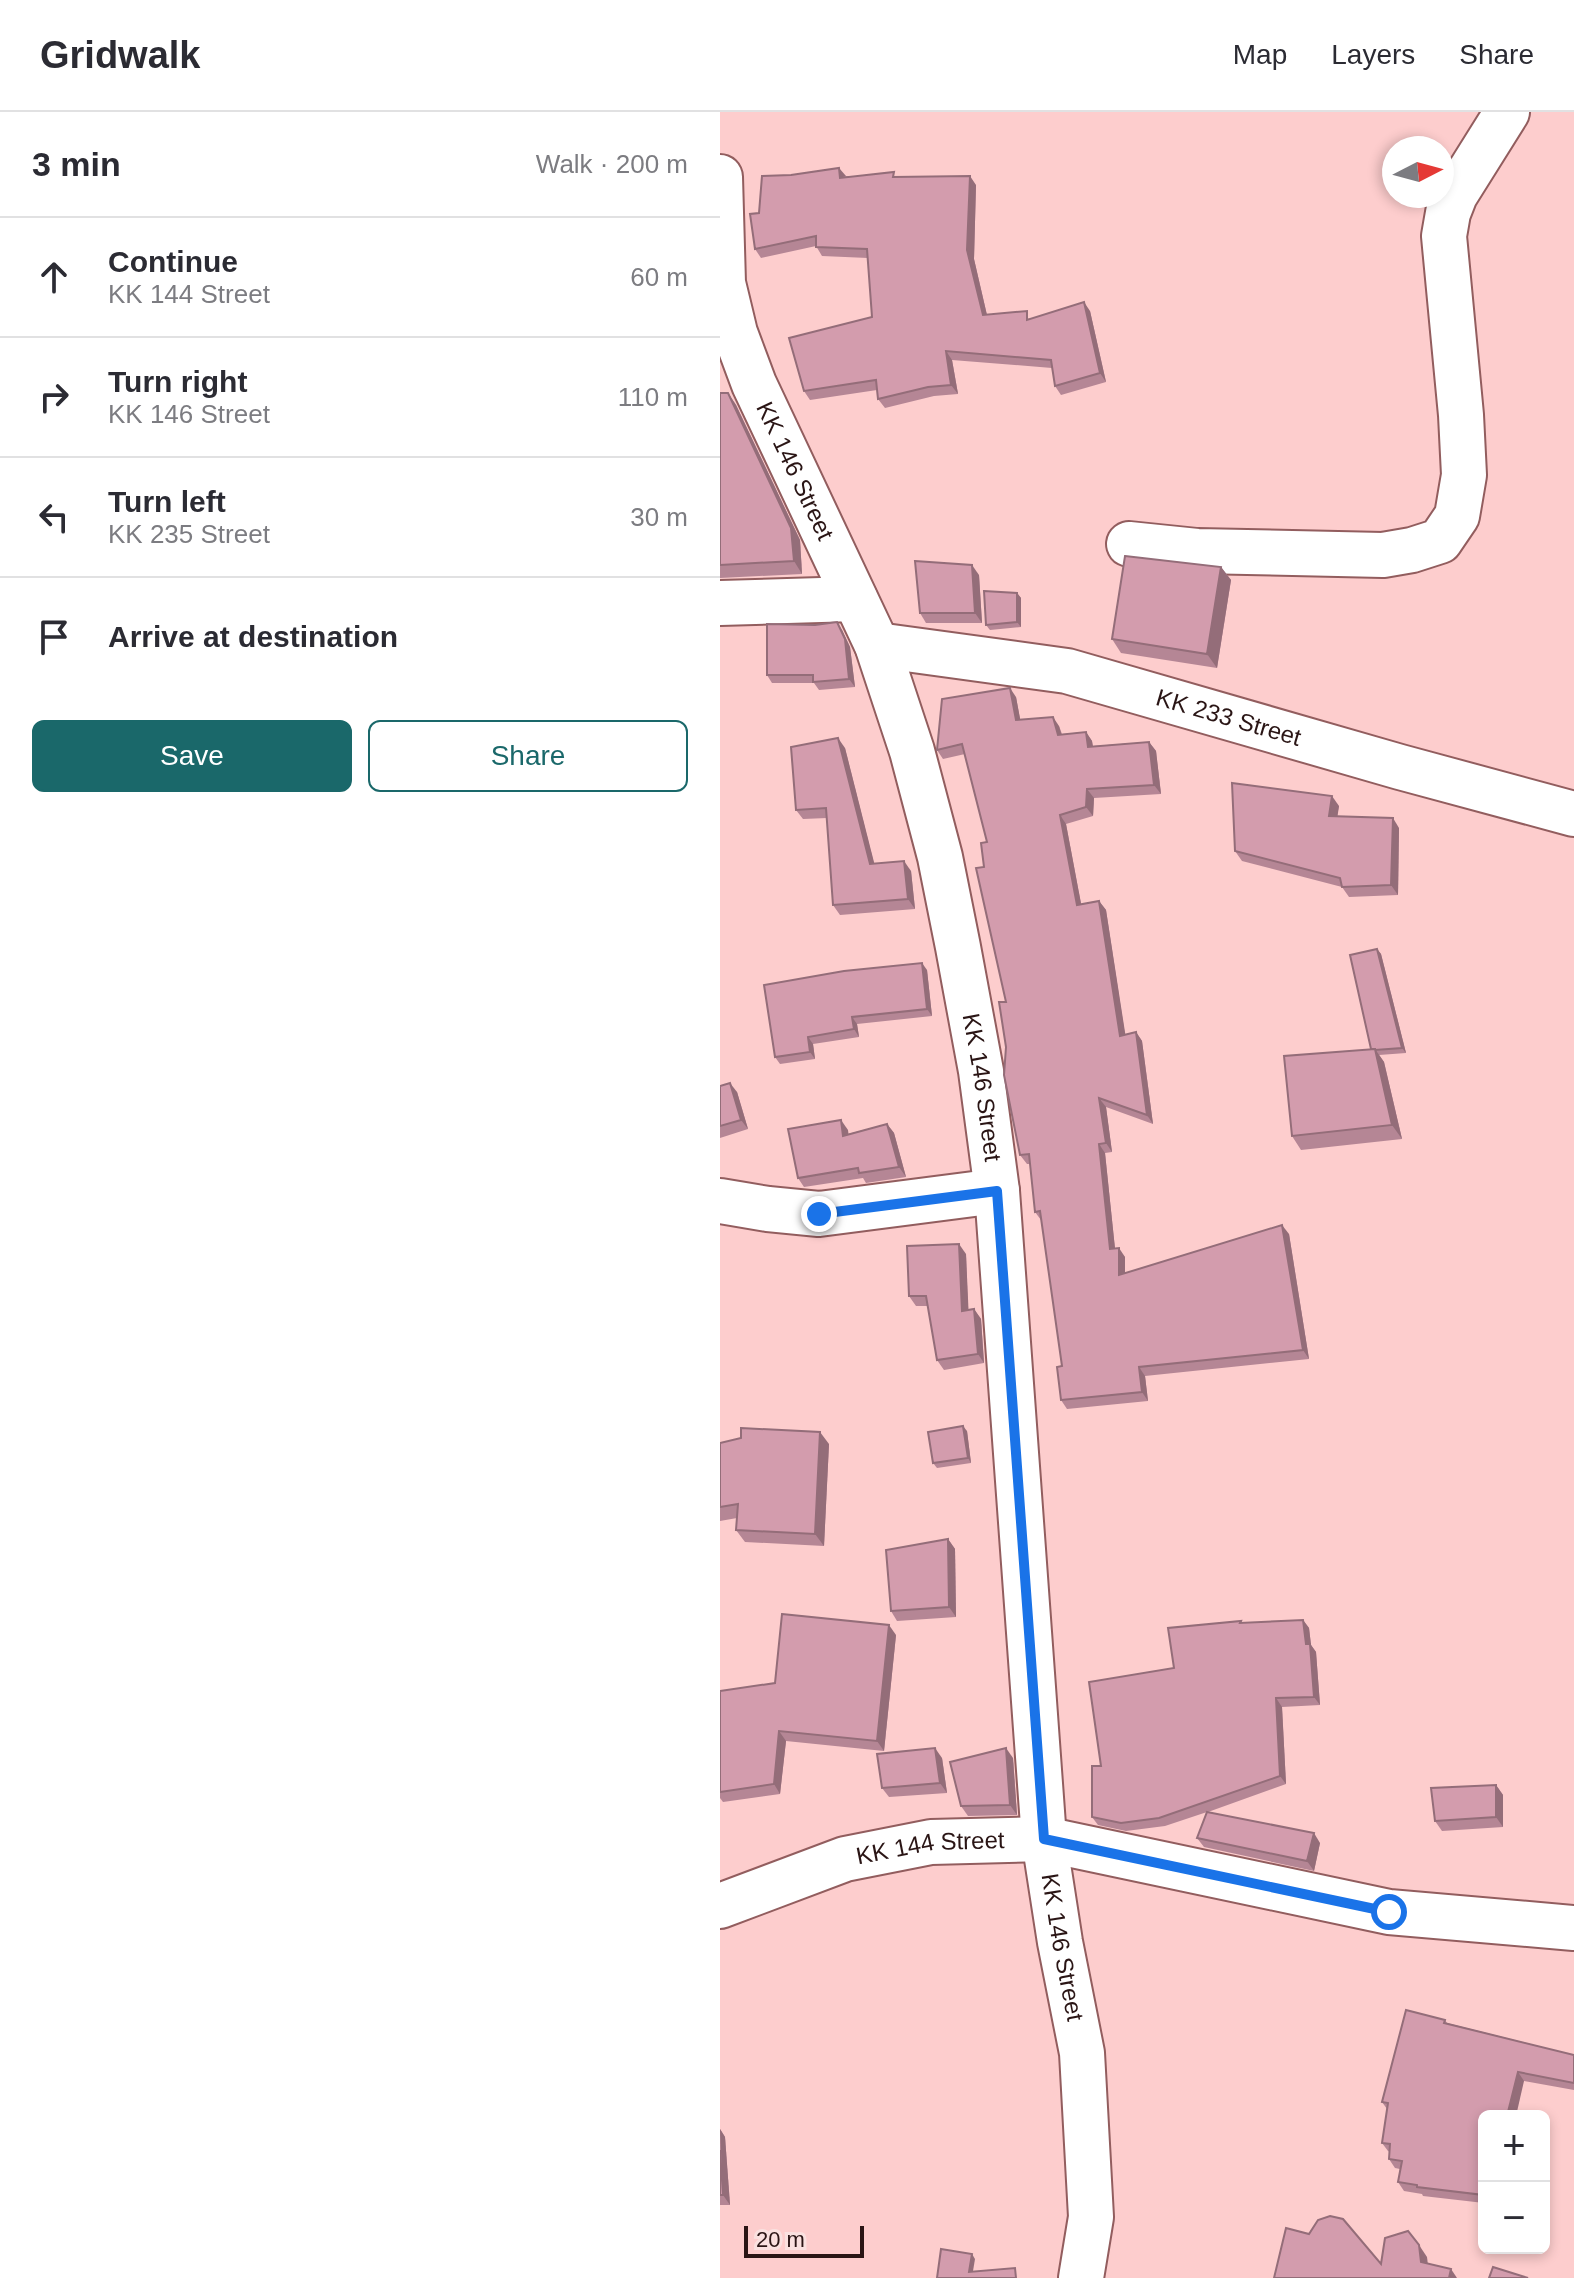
<!DOCTYPE html>
<html lang="en">
<head>
<meta charset="utf-8">
<style>
  body { margin:0; font-family:Arial,sans-serif; background:#f2f2f3; color:#2b2b33 }
  .controls { position:absolute; right:24px; bottom:24px; display:grid; overflow:hidden; border-radius:12px; box-shadow:0 4px 12px #0003 }
  .controls button { width:72px; height:72px; display:grid; place-items:center; padding:0; border:0; border-bottom:2px solid #e1e1e2; background:#fff; color:#2b2b33; font:40px sans-serif }
  .compass { position:absolute; left:662px; top:24px; width:72px; height:72px; border-radius:50%; background:#fff; box-shadow:0 4px 12px #0003; rotate:84deg }
  .scale { position:absolute; left:24px; bottom:20px; width:120px; box-sizing:border-box; padding-left:8px; border:4px solid #2a1515; border-top:0; font-size:22px; line-height:28px; white-space:nowrap; color:#2a1515; -webkit-text-stroke:6px #fae1e0; paint-order:stroke }
  .stop { position:absolute; width:24px; height:24px; margin:-18px; border:6px solid #1a73e8; border-radius:50%; background:#fff }
  .stop.end { background:#1a73e8; border-color:#fff; box-shadow:0 2px 8px #0008 }
  .list { margin:0; padding:0; list-style:none }
  h2 { display:flex; justify-content:space-between; align-items:center; height:104px; margin:0; padding:0 32px; font-size:34px }
  h2 small { font-size:26px; font-weight:400; color:#7c7c81 }
  .list li { display:grid; grid-template-columns:52px 1fr auto; gap:24px; align-items:center; box-sizing:border-box; height:120px; padding:0 32px; border-top:2px solid #e1e1e2 }
  .list b { display:block; font-size:30px; white-space:nowrap }
  .list p { margin:0; font-size:26px; white-space:nowrap; color:#7c7c81 }
  .list em { font-size:26px; font-style:normal; color:#7c7c81 }
  .actions { display:flex; gap:16px; padding:24px 32px }
  .actions a { flex:1; padding:18px 0; border:2px solid #1a686a; border-radius:12px; text-align:center; font-size:28px; color:#1a686a }
  .actions .main { background:#1a686a; color:#fff }
  .icon { flex:none; width:44px; height:44px; fill:none; stroke:currentColor; stroke-width:2; stroke-linecap:round; stroke-linejoin:round }
  .map { position:relative; flex:none; width:854px; height:2166px; overflow:hidden }
  header { display:flex; align-items:center; gap:48px; box-sizing:border-box; height:112px; padding:0 40px; background:#fff; border-bottom:2px solid #e1e1e2 }
  header strong { font-size:38px }
  nav { display:flex; gap:44px; margin-inline-start:auto; font-size:28px }
  main { display:flex }
  aside { flex:1; background:#fff }
  .map>svg:first-child { display:block }
  .lines { fill:none; stroke-linecap:round; stroke-linejoin:round }
  .minor-casing { stroke:#925d5e; stroke-width:48 }
  .minor { stroke:#fff; stroke-width:44 }
  .wall { fill:#b58695 }
  .shaded-wall { fill:#946d79 }
  .building { fill:#d39cad; stroke:#946d79; stroke-width:2 }
  .route { stroke:#1a73e8; stroke-width:10 }
  .labels { text-anchor:middle; stroke-width:6; stroke-linejoin:round; paint-order:stroke }
  .street-label { font-size:24px; fill:#2a1515; stroke:#fae1e0 }
</style>
</head>
<body>
<header>
<strong>Gridwalk</strong>
<nav><a>Map</a><a>Layers</a><a>Share</a></nav>
</header>
<main>
<aside>
<h2>3 min<small>Walk · 200 m</small></h2>
<ul class="list">
<li><svg class="icon" aria-label="ahead" viewBox="0 0 24 24"><path d="M12 20V5M6 11l6-6 6 6"/></svg><div><b>Continue</b><p>KK 144 Street</p></div><em>60 m</em></li>
<li><svg class="icon" aria-label="right" viewBox="0 0 24 24"><path d="M7 20v-9h11M14 6l5 5-5 5"/></svg><div><b>Turn right</b><p>KK 146 Street</p></div><em>110 m</em></li>
<li><svg class="icon" aria-label="left" viewBox="0 0 24 24"><path d="M17 20v-9H6M10 6l-5 5 5 5"/></svg><div><b>Turn left</b><p>KK 235 Street</p></div><em>30 m</em></li>
<li><svg class="icon" aria-label="arrive" viewBox="0 0 24 24"><path d="M6 21V4h12l-3 4 3 4H6"/></svg><div><b>Arrive at destination</b></div></li>
</ul>
<div class="actions"><a class="main">Save</a><a>Share</a></div>
</aside>
<div class="map">
<svg width="854" height="2166" viewBox="0 0 854 2166">
  <rect width="100%" height="100%" fill="#fdcdcd"/>
  <g class="lines">
    <defs>
      <g id="minor">
        <path id="s1" d="M0,65L3,171L15,221L34,272L157,533L192,639L220,745L238,835L261,959L277,1079L324,1727L340,1830L362,1941L371,2105L361,2166"/>
        <polyline points="409,432 477,439 663,443 692,438 720,429 737,404 744,363 741,303 724,124 728,101 735,83 787,0"/>
        <polyline points="0,491 135,487"/>
        <path id="s2" d="M157,533L347,559L680,655L854,702"/>
        <polyline points="0,1089 48,1097 99,1102 277,1079"/>
        <path id="s3" d="M0,1794L125,1747L211,1730L324,1727L669,1800L854,1816"/>
      </g>
    </defs>
    <use href="#minor" class="minor-casing"/>
    <use href="#minor" class="minor"/>
  </g>
  <g class="wall">
    <polygon points="71,63 177,65 256,73 254,147 267,203 312,207 370,199 386,270 341,283 335,274 332,256 232,248 238,282 214,284 165,296 158,287 157,278 90,288 84,279 152,205 148,146 102,144 96,134 41,146 35,137 39,101"/>
    <polygon points="0,281 8,281 16,293 80,428 82,462 0,466"/>
    <polygon points="501,455 511,468 497,556 401,541 392,527"/>
    <polygon points="259,463 262,511 206,511 200,501"/>
    <polygon points="297,481 301,486 301,515 270,518 266,513"/>
    <polygon points="122,518 130,535 135,575 99,578 94,571 52,571 47,563"/>
    <polygon points="296,585 300,607 339,614 342,622 366,620 372,629 373,634 429,630 436,639 441,682 374,686 373,704 346,712 361,792 379,789 386,798 405,923 416,920 422,929 433,1012 386,995 392,1040 385,1041 395,1137 405,1145 405,1161 569,1122 589,1247 425,1264 428,1289 347,1297 341,1288 342,1254 321,1108 315,1100 310,1052 307,1052 300,1043 286,935 286,890 264,755 267,730 245,642 223,647 217,638"/>
    <polygon points="125,636 154,752 191,759 195,797 120,803 113,793 107,706 83,707 76,698"/>
    <polygon points="619,694 617,704 679,716 678,783 629,785 622,775 522,749 515,739"/>
    <polygon points="657,837 661,842 686,941 659,943 664,950 682,1027 581,1038 572,1024 651,937"/>
    <polygon points="207,858 212,904 137,912 139,925 93,932 95,947 60,952 55,945 44,873"/>
    <polygon points="0,974 17,980 28,1017 0,1026"/>
    <polygon points="167,1012 174,1021 186,1065 146,1071 143,1066 84,1075 78,1066 128,1018 128,1022"/>
    <polygon points="246,1142 248,1198 254,1197 261,1207 264,1251 224,1258 217,1248 208,1194 196,1194 189,1184"/>
    <polygon points="247,1319 251,1351 217,1356 213,1351"/>
    <polygon points="21,1326 109,1332 104,1434 25,1430 16,1418 17,1406 0,1409 0,1331"/>
    <polygon points="228,1427 235,1437 236,1505 177,1509 171,1499"/>
    <polygon points="583,1508 589,1516 591,1533 596,1540 600,1593 562,1595 566,1672 488,1700 600,1731 594,1759 484,1735 477,1726 487,1700 445,1714 406,1719 378,1713 372,1705 381,1654 454,1556 522,1511"/>
    <polygon points="176,1523 164,1639 66,1629 60,1682 3,1690 0,1686 0,1579 55,1571"/>
    <polygon points="222,1646 227,1681 169,1685 162,1676"/>
    <polygon points="293,1646 297,1703 248,1704 241,1694"/>
    <polygon points="776,1673 783,1683 783,1715 722,1719 715,1709"/>
    <polygon points="725,1908 727,1911 854,1943 854,1978 804,1969 764,2004 764,2091 703,2084 702,2082 684,2079 678,2070 680,2057 675,2056 669,2047 670,2040 668,2039 662,2031 667,1997 662,1990"/>
    <polygon points="0,2017 5,2025 10,2093 0,2093"/>
  </g>
  <g class="shaded-wall">
    <polygon points="119,56 126,64 120,66"/>
    <polygon points="250,64 256,73 254,147 269,212 263,203 247,138"/>
    <polygon points="364,190 370,199 386,270 380,261"/>
    <polygon points="226,239 232,248 238,282 231,273"/>
    <polygon points="8,281 16,293 80,428 82,462 74,449"/>
    <polygon points="252,453 259,463 262,511 255,501"/>
    <polygon points="501,455 511,468 497,556 487,542"/>
    <polygon points="297,481 301,486 301,515 297,510"/>
    <polygon points="117,510 122,518 130,535 135,575 129,567"/>
    <polygon points="290,576 296,585 302,617 296,608"/>
    <polygon points="333,605 339,614 344,632 338,623"/>
    <polygon points="366,620 372,629 374,644 368,635"/>
    <polygon points="118,626 125,636 157,762 150,752"/>
    <polygon points="429,630 436,639 441,682 434,673"/>
    <polygon points="367,677 374,686 373,704 366,695"/>
    <polygon points="612,684 619,694 616,714 609,704"/>
    <polygon points="340,703 346,712 363,802 357,793"/>
    <polygon points="673,706 679,716 678,783 671,773"/>
    <polygon points="184,749 191,759 195,797 188,787"/>
    <polygon points="379,789 386,798 407,933 400,924"/>
    <polygon points="657,837 661,842 686,941 682,936"/>
    <polygon points="202,851 207,858 212,904 207,897"/>
    <polygon points="132,905 137,912 139,925 134,917"/>
    <polygon points="416,920 422,929 433,1012 427,1003"/>
    <polygon points="88,925 93,932 95,947 90,940"/>
    <polygon points="655,937 664,950 682,1027 672,1013"/>
    <polygon points="10,971 17,980 28,1017 21,1008"/>
    <polygon points="379,986 386,995 392,1040 386,1031"/>
    <polygon points="121,1008 128,1018 130,1034 123,1024"/>
    <polygon points="167,1012 174,1021 186,1065 179,1055"/>
    <polygon points="379,1032 385,1041 396,1146 390,1137"/>
    <polygon points="562,1113 569,1122 589,1247 583,1238"/>
    <polygon points="239,1132 246,1142 249,1209 242,1199"/>
    <polygon points="399,1136 405,1145 405,1172 399,1163"/>
    <polygon points="254,1197 261,1207 264,1251 258,1242"/>
    <polygon points="419,1255 425,1264 428,1289 422,1280"/>
    <polygon points="243,1314 247,1319 251,1351 248,1346"/>
    <polygon points="100,1320 109,1332 104,1434 95,1422"/>
    <polygon points="228,1427 235,1437 236,1505 229,1495"/>
    <polygon points="583,1508 589,1516 591,1533 596,1540 600,1593 594,1585"/>
    <polygon points="169,1513 176,1523 164,1639 157,1629"/>
    <polygon points="556,1586 562,1595 566,1672 560,1664"/>
    <polygon points="59,1619 66,1629 60,1682 54,1672"/>
    <polygon points="215,1636 222,1646 227,1681 220,1671"/>
    <polygon points="286,1636 293,1646 297,1703 290,1693"/>
    <polygon points="776,1673 783,1683 783,1715 776,1705"/>
    <polygon points="594,1721 600,1731 594,1759 587,1749"/>
    <polygon points="798,1960 804,1969 796,2004 787,2004"/>
    <polygon points="0,2017 5,2025 10,2093 3,2083"/>
    <polygon points="699,2133 707,2145 709,2162 701,2150"/>
    <polygon points="252,2142 255,2147 252,2165 249,2160"/>
    <polygon points="731,2157 737,2166 729,2166"/>
  </g>
  <g class="building">
    <polygon points="119,56 120,66 174,60 173,65 250,64 247,138 263,203 307,199 307,208 364,190 380,261 335,274 331,248 226,239 231,273 208,275 158,287 156,268 84,279 69,226 152,205 147,137 96,135 96,124 35,137 30,102 39,101 42,64 71,63"/>
    <polygon points="0,281 8,281 71,416 74,449 0,453"/>
    <polygon points="405,444 501,455 487,542 392,527"/>
    <polygon points="195,449 252,453 255,501 200,501"/>
    <polygon points="264,479 297,481 297,510 266,513"/>
    <polygon points="117,510 125,527 129,567 93,570 93,563 47,563 47,512 95,513"/>
    <polygon points="290,576 296,608 333,605 338,623 366,620 368,635 429,630 434,673 367,677 366,695 340,703 357,793 379,789 400,924 416,920 427,1003 379,986 386,1031 379,1032 390,1137 399,1136 399,1163 562,1113 583,1238 419,1255 422,1280 341,1288 337,1255 342,1254 320,1099 315,1100 309,1042 300,1043 284,963 286,935 279,890 286,890 256,756 264,755 261,731 267,730 242,632 217,638 222,587"/>
    <polygon points="118,626 150,752 184,749 188,787 113,793 106,696 76,698 71,635"/>
    <polygon points="512,671 612,684 609,704 673,706 671,773 622,775 620,766 515,739"/>
    <polygon points="657,837 682,936 655,938 655,937 651,937 630,843"/>
    <polygon points="202,851 207,897 132,905 134,917 88,925 90,940 55,945 44,873 124,859"/>
    <polygon points="655,937 672,1013 572,1024 564,944"/>
    <polygon points="10,971 21,1008 0,1014 0,974"/>
    <polygon points="121,1008 123,1024 167,1012 179,1055 139,1061 138,1056 78,1066 68,1017"/>
    <polygon points="239,1132 242,1199 254,1197 258,1242 217,1248 206,1184 189,1184 187,1134"/>
    <polygon points="243,1314 248,1346 213,1351 208,1320"/>
    <polygon points="21,1316 100,1320 95,1422 16,1418 18,1392 0,1395 0,1331 21,1326"/>
    <polygon points="228,1427 229,1495 171,1499 166,1438"/>
    <polygon points="62,1502 169,1513 157,1629 59,1619 54,1672 0,1680 0,1579 55,1571"/>
    <polygon points="583,1508 586,1532 590,1532 594,1585 556,1586 560,1664 439,1706 401,1711 372,1705 372,1654 381,1654 369,1570 454,1556 448,1516 521,1509 520,1511"/>
    <polygon points="215,1636 220,1671 162,1676 157,1642"/>
    <polygon points="286,1636 290,1693 241,1694 230,1650"/>
    <polygon points="776,1673 776,1705 715,1709 711,1676"/>
    <polygon points="487,1700 594,1721 587,1749 477,1726"/>
    <polygon points="686,1898 725,1908 724,1911 854,1943 854,1971 798,1960 787,2004 764,2004 764,2083 697,2075 697,2073 678,2070 682,2049 669,2047 670,2032 662,2031 668,1991 662,1990"/>
    <polygon points="0,2038 3,2083 0,2083"/>
    <polygon points="610,2104 623,2107 661,2152 665,2126 688,2119 699,2133 701,2150 731,2157 729,2166 554,2166 566,2116 589,2122 598,2108"/>
    <polygon points="221,2137 252,2142 249,2160 295,2156 296,2166 217,2166"/>
    <polygon points="773,2155 808,2166 769,2166"/>
  </g>
  <g class="lines">
    <polyline class="route" points="99,1102 277,1079 324,1727 669,1800"/>
  </g>
  <g class="labels">
    <g class="street-label">
      <text dy="8" stroke="none"><textPath href="#s1" startOffset="308">KK 146 Street</textPath></text>
      <text dy="8" stroke="none"><textPath href="#s2" startOffset="360">KK 233 Street</textPath></text>
      <text dy="8" stroke="none"><textPath href="#s1" startOffset="956">KK 146 Street</textPath></text>
      <text dy="8" stroke="none"><textPath href="#s3" startOffset="220">KK 144 Street</textPath></text>
      <text dy="8" stroke="none"><textPath href="#s1" startOffset="1820">KK 146 Street</textPath></text>
    </g>
  </g>
</svg>
<div class="controls">
<button>+</button>
<button>−</button>
</div>
<svg class="compass" viewBox="-18 -18 36 36"><path d="M0-13l5 13h-10z" fill="#e53935"/><path d="M0 13l5-13h-10z" fill="#7c7c81"/></svg>
<div class="scale">20 m</div>
<div class="stop" style="left:669px;top:1800px"></div>
<div class="stop end" style="left:99px;top:1102px"></div>
</div>
</main>
</body>
</html>
